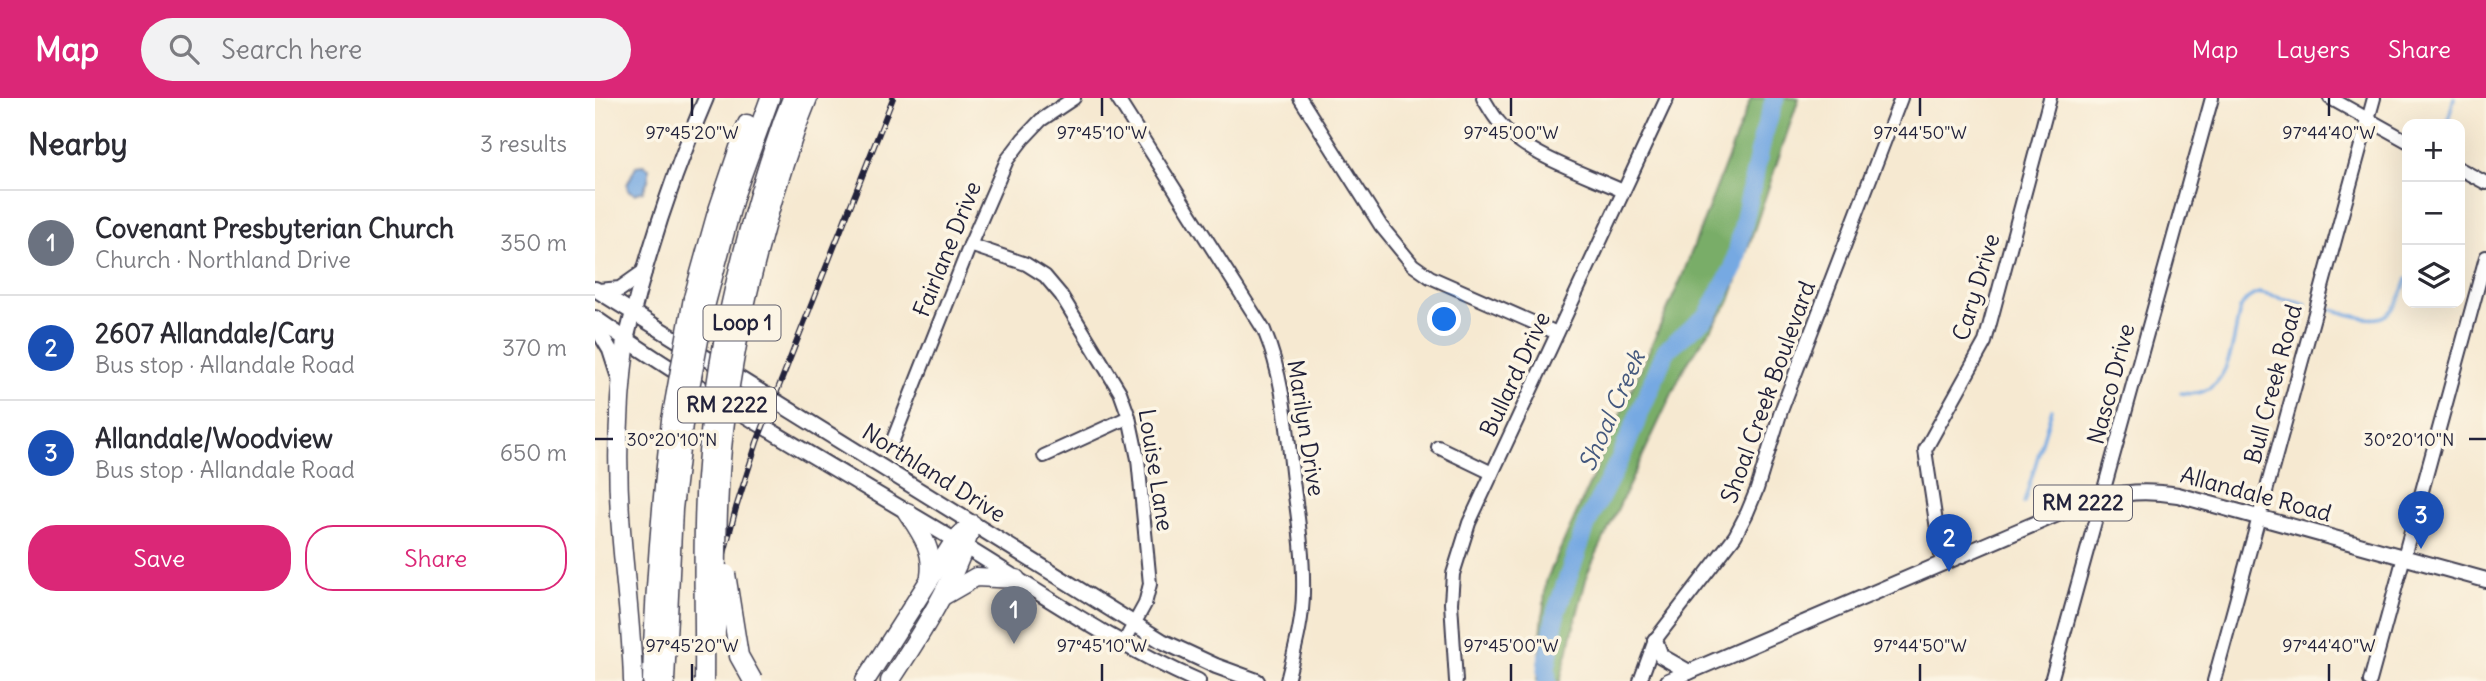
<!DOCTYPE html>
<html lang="en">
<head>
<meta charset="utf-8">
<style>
  body { margin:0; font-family:Delius,sans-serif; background:#f2f2f3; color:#2b2b33 }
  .controls { position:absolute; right:21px; top:21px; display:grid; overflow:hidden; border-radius:14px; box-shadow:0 7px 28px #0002 }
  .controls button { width:63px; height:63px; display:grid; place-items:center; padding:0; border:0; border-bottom:2px solid #e1e1e2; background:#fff; color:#2b2b33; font:35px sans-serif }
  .you { position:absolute; left:850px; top:222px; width:24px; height:24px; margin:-18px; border:5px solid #fff; border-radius:50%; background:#1a73e8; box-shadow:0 0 0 10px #1a73e833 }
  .badge { display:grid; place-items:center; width:46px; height:46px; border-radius:50%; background:#db2777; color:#fff; font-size:23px; font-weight:700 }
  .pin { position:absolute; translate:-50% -58px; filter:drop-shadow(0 2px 4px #0008) }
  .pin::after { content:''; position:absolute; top:37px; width:24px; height:21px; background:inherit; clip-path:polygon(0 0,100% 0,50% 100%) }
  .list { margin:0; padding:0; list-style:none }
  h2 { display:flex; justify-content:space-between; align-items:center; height:91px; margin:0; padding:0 28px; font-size:30px }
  h2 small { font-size:23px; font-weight:400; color:#7c7c81 }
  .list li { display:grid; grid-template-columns:46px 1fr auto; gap:21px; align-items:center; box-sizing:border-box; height:105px; padding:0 28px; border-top:2px solid #e1e1e2 }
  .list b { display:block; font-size:26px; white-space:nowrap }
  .list p { margin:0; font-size:23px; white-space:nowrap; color:#7c7c81 }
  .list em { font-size:23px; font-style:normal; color:#7c7c81 }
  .actions { display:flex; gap:14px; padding:21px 28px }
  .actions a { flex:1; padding:16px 0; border:2px solid #db2777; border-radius:28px; text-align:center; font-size:24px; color:#db2777 }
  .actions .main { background:#db2777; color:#fff }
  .icon { flex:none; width:38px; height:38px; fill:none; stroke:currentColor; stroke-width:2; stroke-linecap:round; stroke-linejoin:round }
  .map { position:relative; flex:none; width:1891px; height:583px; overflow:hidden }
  header { display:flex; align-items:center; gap:42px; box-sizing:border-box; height:98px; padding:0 35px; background:#db2777; color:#fff }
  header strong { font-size:33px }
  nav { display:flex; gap:38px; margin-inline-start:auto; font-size:24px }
  .search { width:490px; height:63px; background:#f2f2f3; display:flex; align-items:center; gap:18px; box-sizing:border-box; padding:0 24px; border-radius:38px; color:#7c7c81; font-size:26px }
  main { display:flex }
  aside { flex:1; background:#fff }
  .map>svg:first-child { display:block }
  .forest { fill:#79ad68; stroke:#4e6852; stroke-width:2 }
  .water { fill:#76a9e2; stroke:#4c668e; stroke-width:2 }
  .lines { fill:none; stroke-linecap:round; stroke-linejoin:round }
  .stream { stroke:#76a9e2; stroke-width:3.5 }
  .river { stroke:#76a9e2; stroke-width:19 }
  .minor-casing { stroke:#424052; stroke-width:16 }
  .major-casing { stroke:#424052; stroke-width:18 }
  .highway-casing { stroke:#424052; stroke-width:21 }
  .minor { stroke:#fff; stroke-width:12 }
  .major { stroke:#fff; stroke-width:14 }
  .highway { stroke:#fff; stroke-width:18 }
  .rail-casing { stroke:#22223b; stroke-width:6 }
  .rail { stroke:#fcf5e5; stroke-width:3.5; stroke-dasharray:10; stroke-linecap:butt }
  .highway-bridge-casing { stroke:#424052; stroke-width:21; stroke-linecap:butt }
  .highway-bridge { stroke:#fff; stroke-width:18 }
  .ticks { fill:none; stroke:#22223b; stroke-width:2.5 }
  .labels { text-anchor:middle; stroke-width:7; stroke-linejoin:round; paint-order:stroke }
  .shield { fill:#fcf5e5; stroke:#63616e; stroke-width:2 }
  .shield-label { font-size:21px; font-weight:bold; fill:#22223b }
  .street-label { font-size:23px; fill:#22223b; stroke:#fcf5e5 }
  .water-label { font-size:24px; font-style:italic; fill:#44587e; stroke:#fcf5e5 }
  .ticks-label { font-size:18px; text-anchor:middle; fill:#22223b; stroke:#fcf5e5; stroke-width:7; stroke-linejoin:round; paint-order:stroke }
</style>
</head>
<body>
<header>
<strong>Map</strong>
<div class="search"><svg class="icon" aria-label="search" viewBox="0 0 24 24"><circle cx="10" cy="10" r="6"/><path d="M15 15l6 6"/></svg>Search here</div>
<nav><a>Map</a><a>Layers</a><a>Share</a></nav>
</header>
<main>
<aside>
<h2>Nearby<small>3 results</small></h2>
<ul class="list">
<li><span class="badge" style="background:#6b7280">1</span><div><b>Covenant Presbyterian Church</b><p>Church · Northland Drive</p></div><em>350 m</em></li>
<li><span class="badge" style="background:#1a4fb4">2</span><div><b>2607 Allandale/Cary</b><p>Bus stop · Allandale Road</p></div><em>370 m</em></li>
<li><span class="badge" style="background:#1a4fb4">3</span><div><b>Allandale/Woodview</b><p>Bus stop · Allandale Road</p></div><em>650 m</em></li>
</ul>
<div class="actions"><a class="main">Save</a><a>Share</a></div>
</aside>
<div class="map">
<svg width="1891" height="583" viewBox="0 0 1891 583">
  <rect width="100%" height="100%" fill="#fcf5e5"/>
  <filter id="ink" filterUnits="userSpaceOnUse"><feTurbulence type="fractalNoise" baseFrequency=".0143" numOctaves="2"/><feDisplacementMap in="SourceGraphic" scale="14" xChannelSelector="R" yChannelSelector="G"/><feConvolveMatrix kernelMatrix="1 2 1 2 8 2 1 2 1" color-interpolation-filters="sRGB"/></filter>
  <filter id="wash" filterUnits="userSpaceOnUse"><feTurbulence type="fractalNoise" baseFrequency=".00686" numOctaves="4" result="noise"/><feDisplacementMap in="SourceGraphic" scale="28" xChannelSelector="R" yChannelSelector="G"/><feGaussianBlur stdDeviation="1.57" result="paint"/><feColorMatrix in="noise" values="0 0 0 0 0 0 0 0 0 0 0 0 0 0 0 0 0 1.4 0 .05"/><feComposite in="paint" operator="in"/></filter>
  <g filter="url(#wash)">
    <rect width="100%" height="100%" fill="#f6e9d1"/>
    <polygon class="forest" points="1156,0 1204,0 1135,203 1089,270 993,474 965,583 942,583 951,483 1086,181"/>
    <polygon class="water" points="48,67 54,70 54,80 48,93 40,96 33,92 32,87 41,68"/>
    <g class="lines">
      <g class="stream">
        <polyline points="1852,26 1859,0"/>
        <path d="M1735,211C1779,223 1795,233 1812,181"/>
        <path d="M1586,295C1635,303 1637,245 1645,211C1649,203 1655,197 1664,195L1711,206"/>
        <polyline points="1429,405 1457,311"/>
      </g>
      <polyline class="river" points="952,583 951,571 961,514 992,425 1027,357 1071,252 1113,217 1139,169 1168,38 1180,0"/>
    </g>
  </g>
  <g filter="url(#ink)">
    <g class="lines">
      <defs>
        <g id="minor">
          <path d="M522,0L669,232C689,280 692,331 698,383C703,420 709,457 708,494C708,524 699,554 692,583"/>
          <polyline points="705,0 786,128 818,167 835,179 962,235"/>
          <path d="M888,0C893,8 897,16 903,23C929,57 989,75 1028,93"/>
          <polyline points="1735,0 1812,43"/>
          <polyline points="1865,71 1891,85"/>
          <polyline points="375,147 431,166 450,178 466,197 525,294 534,319 543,361 555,486 550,506 528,546"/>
          <polyline points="298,342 375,147 412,62 428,41 446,22 479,0"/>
          <polyline points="843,349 897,375"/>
          <polyline points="449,358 534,319"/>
          <polyline points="1347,464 1330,352 1390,244 1455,0"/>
          <polyline points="861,583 856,505 858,476 874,425 1072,0"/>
          <polyline points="1045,583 1060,542 1140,438 1152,415 1162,391 1186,313 1306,0"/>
          <polyline points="1456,583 1617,0"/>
          <polyline points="1619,583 1779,0"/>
          <polyline points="1775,583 1891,159"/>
        </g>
        <g id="major">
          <polyline points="0,191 567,543 621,568 662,583"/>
          <polyline points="4,193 25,191 49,174"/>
          <path d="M0,220C115,300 236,368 356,440C437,489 516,545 603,583"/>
          <polyline points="0,227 15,252 25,283"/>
          <path d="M31,242C51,160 77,78 111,0"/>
          <polyline points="1060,542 1066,558 1094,574"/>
          <path d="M1073,583L1479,409C1517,395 1543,391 1583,397L1891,482"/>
        </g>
        <g id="highway">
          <polyline points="188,23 197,0"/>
          <polyline points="202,28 213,0"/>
          <polyline points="98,200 121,118 152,26"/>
          <polyline points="111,205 140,96 175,0"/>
          <path d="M31,242C22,308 21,377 27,444C31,491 37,537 38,583"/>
          <path d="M312,414C326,435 339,452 335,478"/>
          <polyline points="348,498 381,479 421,481"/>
          <path d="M57,583C59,495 66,409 76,322"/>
          <polyline points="70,583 78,411 88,326"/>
          <polyline points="270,583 360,442 377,426"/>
          <path d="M295,583C326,536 360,483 376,429"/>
        </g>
      </defs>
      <use href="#minor" class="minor-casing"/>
      <use href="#major" class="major-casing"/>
      <use href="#highway" class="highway-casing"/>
      <use href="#minor" class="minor"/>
      <use href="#major" class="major"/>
      <use href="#highway" class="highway"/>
      <defs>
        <polyline id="rail" points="103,583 123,479 141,410 162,344 298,0"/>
      </defs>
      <use href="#rail" class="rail-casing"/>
      <use href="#rail" class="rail"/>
      <defs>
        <g id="highway-bridge">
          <polyline points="76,322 98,200"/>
          <polyline points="88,326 111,205"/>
          <polyline points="131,476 144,558 158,583"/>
          <path d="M121,533C122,467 121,398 129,332C141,228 167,127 202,28"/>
          <path d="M109,583C110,516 106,448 111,381C119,258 147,139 188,23"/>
        </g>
      </defs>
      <use href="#highway-bridge" class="highway-bridge-casing"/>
      <use href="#highway-bridge" class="highway-bridge"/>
    </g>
  </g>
  <path class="ticks" d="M97,0V18M507,0V18M916,0V18M1325,0V18M1734,0V18M0,341H18M1874,341H1891M97,566V583M507,566V583M916,566V583M1325,566V583M1734,566V583"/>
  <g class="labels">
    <g class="shield">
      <rect x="108.5" y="207.5" width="77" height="35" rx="5"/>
      <rect x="83" y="289.5" width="98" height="35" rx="5"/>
      <rect x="1439" y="387.5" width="98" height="35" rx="5"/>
    </g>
    <g class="shield-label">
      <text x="147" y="232">Loop 1</text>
      <text x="132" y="314">RM 2222</text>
      <text x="1488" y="412">RM 2222</text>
    </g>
    <g class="street-label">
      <text transform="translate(352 151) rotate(-68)" y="8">Fairlane Drive</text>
      <text transform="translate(1381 189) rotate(-73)" y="8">Cary Drive</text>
      <text transform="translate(920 276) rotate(-65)" y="8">Bullard Drive</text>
      <text transform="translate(1516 286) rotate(-75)" y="8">Nasco Drive</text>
      <text transform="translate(1678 286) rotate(-75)" y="8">Bull Creek Road</text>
      <text transform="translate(1173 294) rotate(-70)" y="8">Shoal Creek Boulevard</text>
      <text transform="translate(711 330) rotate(81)" y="8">Marilyn Drive</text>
      <text transform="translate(561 372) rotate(81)" y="8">Louise Lane</text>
      <text transform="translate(339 375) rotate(32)" y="8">Northland Drive</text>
      <text transform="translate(1661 396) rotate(15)" y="8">Allandale Road</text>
    </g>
    <g class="water-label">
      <text transform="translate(1017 313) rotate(-66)" y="8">Shoal Creek</text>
    </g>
  </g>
  <g class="ticks-label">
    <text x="97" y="41">97°45'20"W</text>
    <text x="507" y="41">97°45'10"W</text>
    <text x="916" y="41">97°45'00"W</text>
    <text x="1325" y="41">97°44'50"W</text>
    <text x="1734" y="41">97°44'40"W</text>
    <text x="77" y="348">30°20'10"N</text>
    <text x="1814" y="348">30°20'10"N</text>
    <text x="97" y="554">97°45'20"W</text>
    <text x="507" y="554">97°45'10"W</text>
    <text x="916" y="554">97°45'00"W</text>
    <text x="1325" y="554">97°44'50"W</text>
    <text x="1734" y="554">97°44'40"W</text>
  </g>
</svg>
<div class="controls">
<button>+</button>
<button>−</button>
<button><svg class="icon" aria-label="layers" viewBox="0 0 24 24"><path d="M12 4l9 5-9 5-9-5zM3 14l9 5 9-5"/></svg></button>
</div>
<div class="you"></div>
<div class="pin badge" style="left:419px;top:546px;background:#6b7280">1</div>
<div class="pin badge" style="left:1354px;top:474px;background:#1a4fb4">2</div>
<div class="pin badge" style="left:1826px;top:451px;background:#1a4fb4">3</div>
</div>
</main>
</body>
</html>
